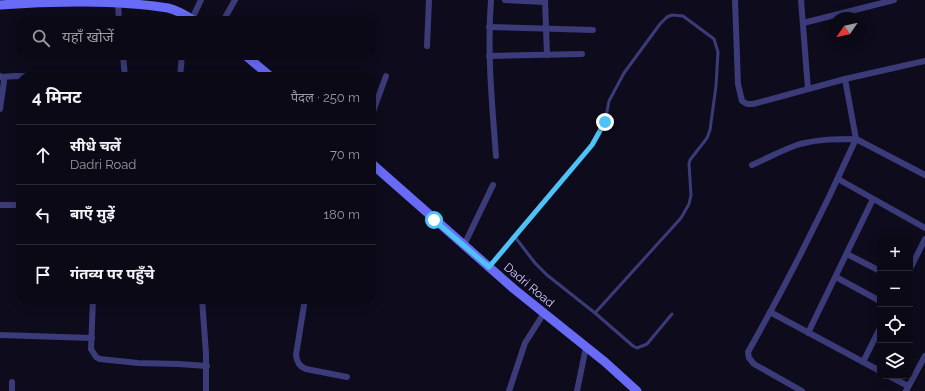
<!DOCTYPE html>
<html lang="hi">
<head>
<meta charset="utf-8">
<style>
  body { margin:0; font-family:Raleway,"Noto Sans Devanagari",sans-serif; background:#13121e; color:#f1f3f6 }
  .controls { position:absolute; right:12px; bottom:12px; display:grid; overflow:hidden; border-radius:8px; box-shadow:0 2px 10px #0003 }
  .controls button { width:36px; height:36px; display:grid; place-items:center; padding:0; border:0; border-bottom:1px solid #2a2a34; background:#0a0915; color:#f1f3f6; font:20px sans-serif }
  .compass { position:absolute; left:829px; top:12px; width:36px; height:36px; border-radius:50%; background:#0a0915; box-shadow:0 2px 10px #0003; rotate:236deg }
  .stop { position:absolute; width:12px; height:12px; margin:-9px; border:3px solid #4fc3f7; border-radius:50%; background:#fff }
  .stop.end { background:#4fc3f7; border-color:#fff; box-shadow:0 1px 4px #0008 }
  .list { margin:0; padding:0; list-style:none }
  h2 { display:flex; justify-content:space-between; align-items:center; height:52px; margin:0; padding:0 16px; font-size:17px }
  h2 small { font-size:13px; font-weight:400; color:#999aa0 }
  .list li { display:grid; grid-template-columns:26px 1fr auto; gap:12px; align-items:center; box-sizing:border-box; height:60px; padding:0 16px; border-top:1px solid #2a2a34 }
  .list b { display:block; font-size:15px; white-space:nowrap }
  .list p { margin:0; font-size:13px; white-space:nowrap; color:#999aa0 }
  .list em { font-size:13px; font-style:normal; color:#999aa0 }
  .icon { flex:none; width:22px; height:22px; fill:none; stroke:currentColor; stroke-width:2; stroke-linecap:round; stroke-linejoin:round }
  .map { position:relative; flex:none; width:925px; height:391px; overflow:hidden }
  .search { position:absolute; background:#0a0915; box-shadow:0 2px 10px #0003; left:16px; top:16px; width:360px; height:44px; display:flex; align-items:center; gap:10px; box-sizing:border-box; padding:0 14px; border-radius:16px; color:#999aa0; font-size:15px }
  .panel { position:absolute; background:#0a0915; box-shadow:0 2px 10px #0003; left:16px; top:72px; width:360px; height:232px; border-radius:16px }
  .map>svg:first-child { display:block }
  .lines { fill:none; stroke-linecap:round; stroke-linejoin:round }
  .service { stroke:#3a3b78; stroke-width:3 }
  .minor { stroke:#3a3b78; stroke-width:6 }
  .secondary { stroke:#676bf6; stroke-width:9 }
  .route { stroke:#4fc3f7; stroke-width:5 }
  .labels { text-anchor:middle; stroke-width:3.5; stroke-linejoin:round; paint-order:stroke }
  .street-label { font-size:12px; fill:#cdcafc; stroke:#0e0c1c }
</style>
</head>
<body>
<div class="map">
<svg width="925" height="391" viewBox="0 0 925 391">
  <rect width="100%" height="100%" fill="#0e0c1c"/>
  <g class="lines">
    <g class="service">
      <polyline points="515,237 535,263 547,275 595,313 633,346 637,348 647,344 672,314"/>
      <polyline points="489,267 592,145 605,122 609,101 624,73 660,24 667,17 672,15 683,16 714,39 718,52 716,86 710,130 707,138 690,160 689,164 691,195 689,204 681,218 595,313"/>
    </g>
    <g class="minor">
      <path d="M491,0C487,53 492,103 496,156"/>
      <polyline points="505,0 545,2"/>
      <polyline points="545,0 547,55"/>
      <polyline points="735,0 738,84 742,101 747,104 753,104 845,79 925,61"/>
      <polyline points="801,0 808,89"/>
      <polyline points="118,2 119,21"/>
      <polyline points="191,21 201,0"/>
      <polyline points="223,21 235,0"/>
      <polyline points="803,23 894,0"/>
      <polyline points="489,27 593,30"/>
      <polyline points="427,46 429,0"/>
      <polyline points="123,55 125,77"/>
      <polyline points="489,56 582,54"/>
      <polyline points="0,76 3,78 4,81 0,109"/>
      <polyline points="2,77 16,76 56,77"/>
      <polyline points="180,77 182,55"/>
      <polyline points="845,79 856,139 925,175"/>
      <polyline points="371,117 386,76"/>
      <path d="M752,165C768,158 784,149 800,144C819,139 837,139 856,139C823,212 787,283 748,352L749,358L754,364L802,391"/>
      <polyline points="838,179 925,228"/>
      <polyline points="0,205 21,205"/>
      <polyline points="464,245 493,185"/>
      <polyline points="847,254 880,271"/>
      <polyline points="910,269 925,239"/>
      <polyline points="836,277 880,301"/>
      <polyline points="93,299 91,349 96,357 100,359 138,363 179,364 207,366"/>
      <polyline points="202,299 206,354 206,391"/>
      <path d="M305,299L296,355C297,362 299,366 306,369L347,377"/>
      <polyline points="770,312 880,371"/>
      <polyline points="808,333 873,199"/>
      <polyline points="0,335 92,338"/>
      <polyline points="863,362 880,328"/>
      <polyline points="889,376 908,386"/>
      <polyline points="12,391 12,382"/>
      <polyline points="509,391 525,343 544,313"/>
      <polyline points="577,391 586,347"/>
      <polyline points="906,391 925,356"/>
    </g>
    <g class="secondary">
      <path d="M0,5C51,1 118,0 168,8C177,10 187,16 195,21"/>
      <polyline points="245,55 271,77"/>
      <polyline points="371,163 514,289 605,362 637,391"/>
    </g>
  </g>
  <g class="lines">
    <polyline class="route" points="434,220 489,267 592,145 605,122"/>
  </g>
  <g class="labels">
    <g class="street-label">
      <text transform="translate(529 285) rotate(40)" y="4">Dadri Road</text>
    </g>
  </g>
</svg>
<div class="controls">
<button>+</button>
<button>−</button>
<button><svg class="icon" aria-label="locate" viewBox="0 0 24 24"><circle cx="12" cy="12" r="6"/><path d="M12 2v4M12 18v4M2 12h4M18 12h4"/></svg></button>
<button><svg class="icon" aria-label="layers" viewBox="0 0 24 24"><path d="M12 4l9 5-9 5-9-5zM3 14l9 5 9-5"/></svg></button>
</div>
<svg class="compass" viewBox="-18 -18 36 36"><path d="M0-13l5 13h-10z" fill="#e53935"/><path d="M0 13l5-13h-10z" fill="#999aa0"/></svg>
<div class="stop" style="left:434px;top:220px"></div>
<div class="stop end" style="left:605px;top:122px"></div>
<div class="search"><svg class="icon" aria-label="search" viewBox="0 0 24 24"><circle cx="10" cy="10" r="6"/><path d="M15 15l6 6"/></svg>यहाँ खोजें</div>
<section class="panel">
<h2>4 मिनट<small>पैदल · 250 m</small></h2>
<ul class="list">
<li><svg class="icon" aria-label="ahead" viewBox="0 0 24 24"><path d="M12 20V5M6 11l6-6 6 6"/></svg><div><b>सीधे चलें</b><p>Dadri Road</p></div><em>70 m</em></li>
<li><svg class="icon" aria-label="left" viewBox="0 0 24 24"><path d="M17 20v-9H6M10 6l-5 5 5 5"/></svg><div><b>बाएँ मुड़ें</b></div><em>180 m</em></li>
<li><svg class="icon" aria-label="arrive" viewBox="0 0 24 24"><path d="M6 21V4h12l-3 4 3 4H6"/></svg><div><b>गंतव्य पर पहुँचे</b></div></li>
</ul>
</section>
</div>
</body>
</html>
